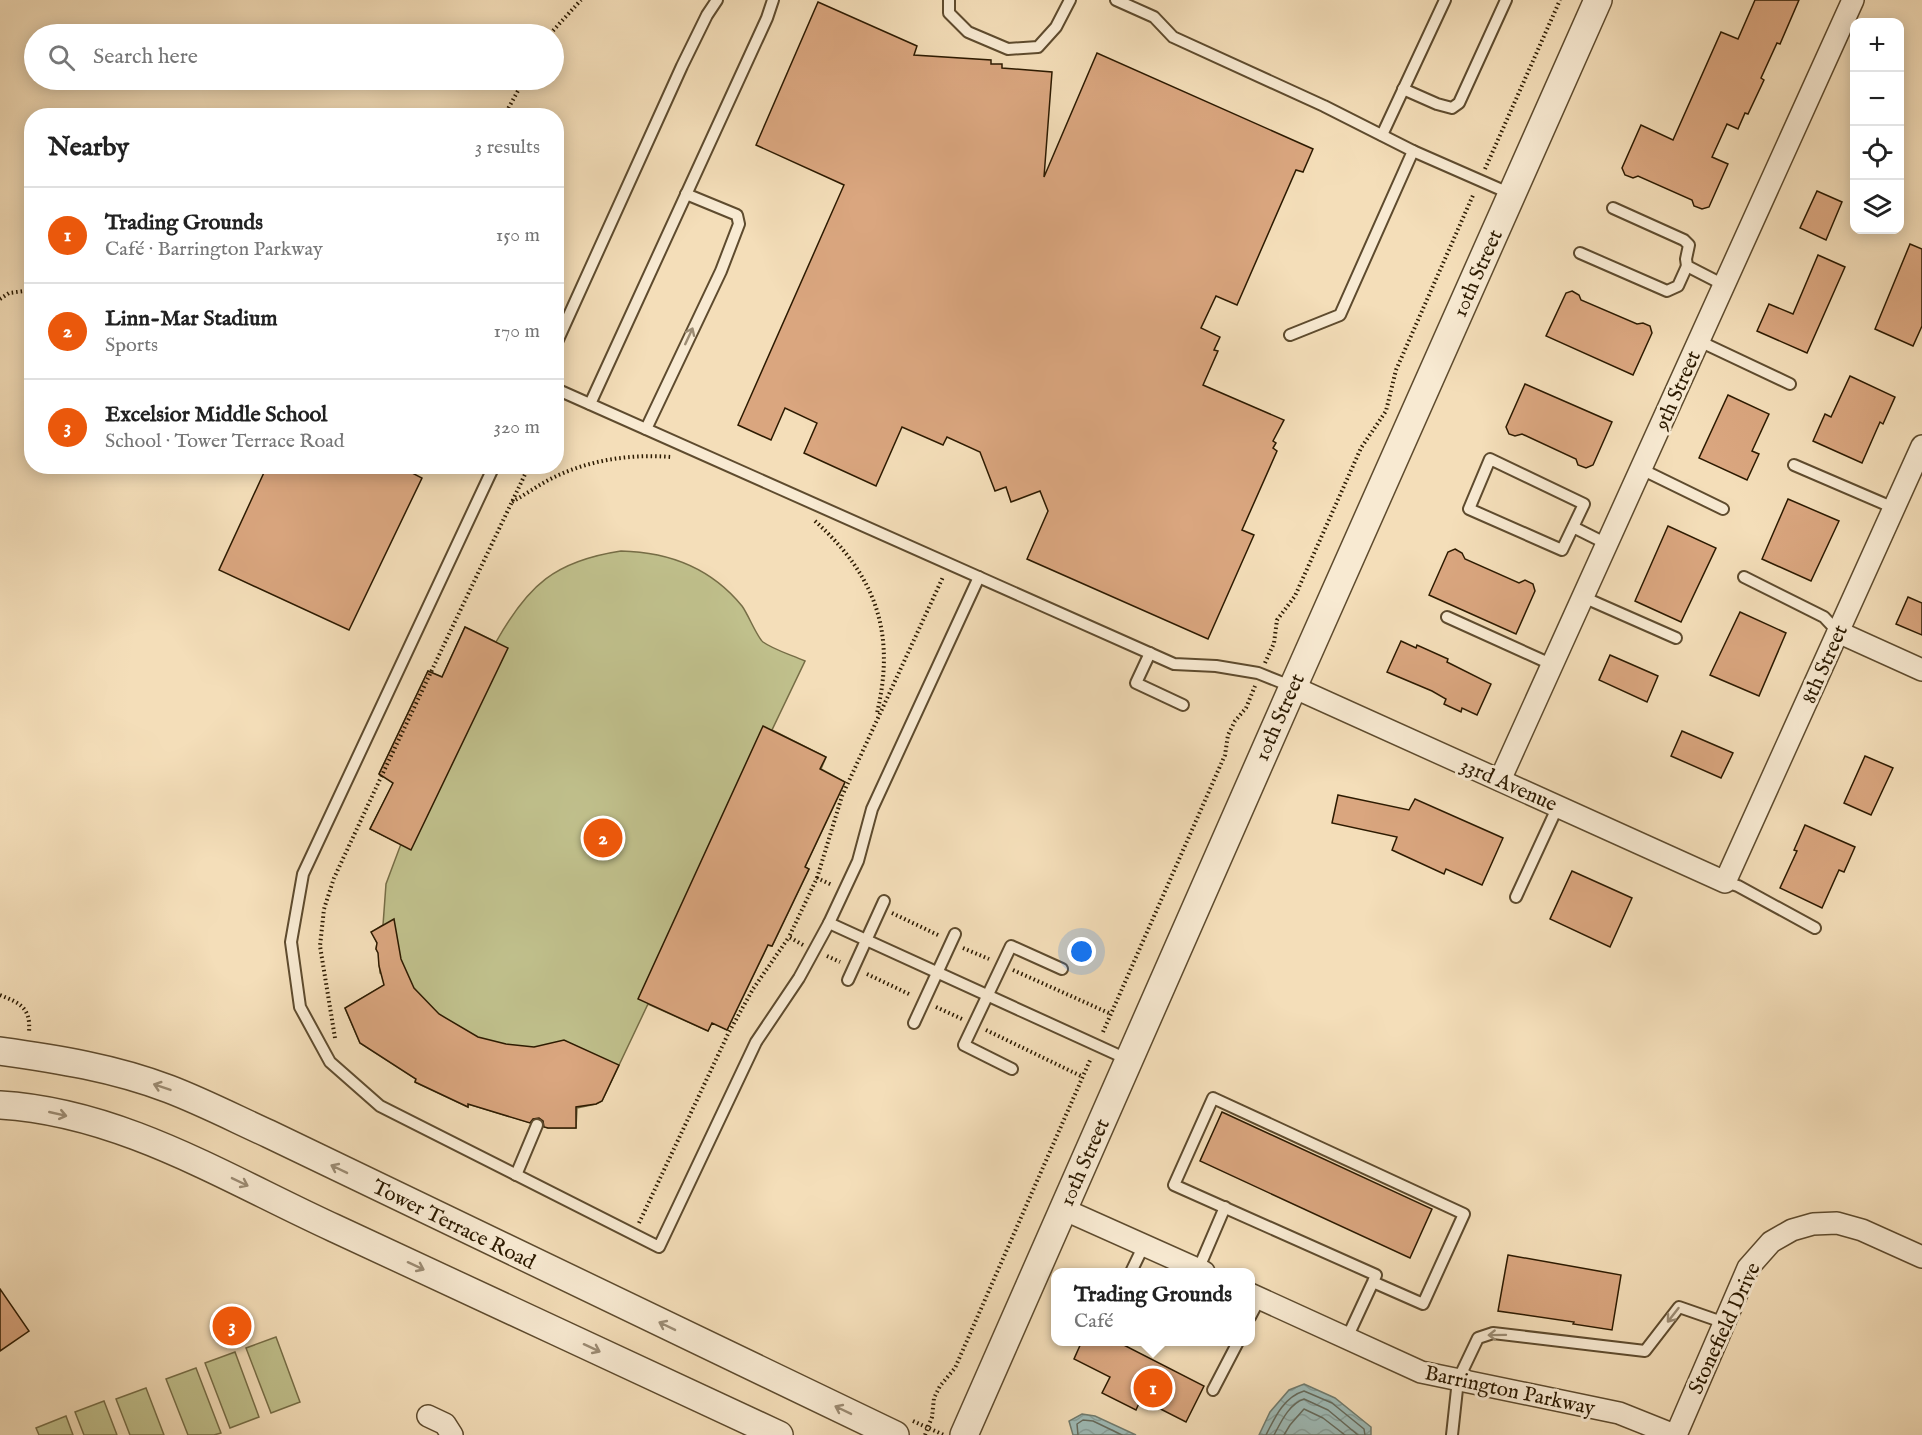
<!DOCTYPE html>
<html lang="en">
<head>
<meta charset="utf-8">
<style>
  body { margin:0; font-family:"IM FELL English",serif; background:#f2f2f2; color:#222 }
  .controls { position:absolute; right:18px; top:18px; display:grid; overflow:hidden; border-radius:12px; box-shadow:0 3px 15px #0003 }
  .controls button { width:54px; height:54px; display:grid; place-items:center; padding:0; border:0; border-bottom:2px solid #e0e0e0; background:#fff; color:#222; font:30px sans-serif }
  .you { position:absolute; left:1082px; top:952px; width:21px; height:21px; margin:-15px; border:4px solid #fff; border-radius:50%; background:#1a73e8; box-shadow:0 0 0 9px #1a73e833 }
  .badge { display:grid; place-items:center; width:39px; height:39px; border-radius:50%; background:#ea580c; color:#fff; font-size:20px; font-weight:700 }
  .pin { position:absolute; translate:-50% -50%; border:3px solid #fff; box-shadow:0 2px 6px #0006 }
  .popup { position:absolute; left:1051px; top:1268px; width:204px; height:78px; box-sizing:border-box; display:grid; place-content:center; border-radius:12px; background:#fff; filter:drop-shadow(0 2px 4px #0005); font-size:20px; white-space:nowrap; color:#767676 }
  .popup b { font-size:22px; color:#222 }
  .popup::after { content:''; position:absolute; left:50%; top:100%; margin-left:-12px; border:12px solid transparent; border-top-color:#fff }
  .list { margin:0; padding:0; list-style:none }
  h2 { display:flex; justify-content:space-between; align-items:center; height:78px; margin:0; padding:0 24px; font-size:26px }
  h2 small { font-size:20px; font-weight:400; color:#767676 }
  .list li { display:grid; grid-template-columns:39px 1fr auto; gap:18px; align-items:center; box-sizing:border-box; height:96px; padding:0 24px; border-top:2px solid #e0e0e0 }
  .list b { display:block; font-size:22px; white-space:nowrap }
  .list p { margin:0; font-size:20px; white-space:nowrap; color:#767676 }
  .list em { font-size:20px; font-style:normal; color:#767676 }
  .icon { flex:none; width:33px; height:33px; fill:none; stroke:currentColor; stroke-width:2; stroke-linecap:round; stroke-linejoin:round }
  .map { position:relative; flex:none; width:1922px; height:1435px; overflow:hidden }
  .search { position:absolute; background:#fff; box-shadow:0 3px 15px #0003; left:24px; top:24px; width:540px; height:66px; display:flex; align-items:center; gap:15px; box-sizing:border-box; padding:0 21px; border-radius:33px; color:#767676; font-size:22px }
  .panel { position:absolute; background:#fff; box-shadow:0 3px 15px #0003; left:24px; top:108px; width:540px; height:366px; border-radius:24px }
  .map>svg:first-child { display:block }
  .grass { fill:#c0c08c; stroke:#766d46; stroke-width:1.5 }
  .water { fill:url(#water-waves); stroke:#707b6e; stroke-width:1.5 }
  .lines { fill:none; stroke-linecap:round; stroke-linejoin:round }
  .shore { stroke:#656a5c; stroke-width:1.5 }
  .building { fill:#daa67f; stroke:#2c1a00; stroke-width:1.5 }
  .service-casing { stroke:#5e4b2e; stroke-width:14 }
  .minor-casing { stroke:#5e4b2e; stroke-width:24 }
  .tertiary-casing { stroke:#5e4b2e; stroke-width:30 }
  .path { stroke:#2c1a00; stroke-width:4; stroke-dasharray:1.5 3; stroke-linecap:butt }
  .service { stroke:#f8ead2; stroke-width:10 }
  .minor { stroke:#f8ead2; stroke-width:21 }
  .tertiary { stroke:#f8ead2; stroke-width:27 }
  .oneway { stroke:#9c8c74 }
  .labels { text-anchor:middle; stroke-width:6; stroke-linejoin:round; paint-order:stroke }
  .street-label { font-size:21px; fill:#2c1a00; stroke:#f8ead2 }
</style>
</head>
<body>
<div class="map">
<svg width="1922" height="1435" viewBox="0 0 1922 1435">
  <defs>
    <pattern id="water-waves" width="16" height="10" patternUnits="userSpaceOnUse" patternTransform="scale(1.5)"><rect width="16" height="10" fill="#9ebbb7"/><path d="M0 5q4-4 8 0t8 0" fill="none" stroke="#88a09c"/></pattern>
  </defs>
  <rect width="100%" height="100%" fill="#f4deb9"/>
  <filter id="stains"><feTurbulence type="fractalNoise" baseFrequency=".00333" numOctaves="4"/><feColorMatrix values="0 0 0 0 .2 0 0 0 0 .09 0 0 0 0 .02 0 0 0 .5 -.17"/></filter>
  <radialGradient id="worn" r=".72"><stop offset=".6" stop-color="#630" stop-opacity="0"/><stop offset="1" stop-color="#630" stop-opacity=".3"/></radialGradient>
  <g class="grass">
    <path d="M621,551C669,552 711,568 742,606C748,614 757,637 763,642C774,650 792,655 805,661L772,730L826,757L821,769L845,782L805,867L809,869L772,946L768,945L727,1030L712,1022L708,1031L648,1004L602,1101L596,1104L577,1108L576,1128H548L468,1104V1107L415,1082L416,1079L360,1043L345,1008L398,977L384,975L380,973L379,954L376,949L377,943L372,932L383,925L386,884L401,844L370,829L394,782L379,774L428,671L442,677L465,627L496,642C528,585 555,561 621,551Z"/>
    <polygon points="276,1337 300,1402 271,1413 246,1348"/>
    <polygon points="235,1352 259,1417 230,1428 205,1363"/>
    <polygon points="196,1368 221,1433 214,1435 188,1435 166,1379"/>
    <polygon points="146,1388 164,1435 130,1435 116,1399"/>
    <polygon points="104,1401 117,1435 84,1435 75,1412"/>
    <polygon points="66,1416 73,1435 39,1435 36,1428"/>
  </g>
  <g class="water">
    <polygon points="1304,1384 1335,1398 1371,1427 1371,1435 1259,1435 1270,1412 1289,1390"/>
    <polygon points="1082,1414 1095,1416 1136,1435 1073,1435 1069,1421"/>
  </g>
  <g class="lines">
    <g class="shore">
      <polyline points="1078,1435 1077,1424 1083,1420 1093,1421 1122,1435"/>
      <path d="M1266,1435C1275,1417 1284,1397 1304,1391L1332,1403L1364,1429L1365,1435"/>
      <path d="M1274,1435C1281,1422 1289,1404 1304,1399L1328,1410L1358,1435"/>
      <polyline points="1284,1435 1290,1425 1304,1409 1323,1418 1345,1435"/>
    </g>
  </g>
  <g class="building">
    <polygon points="1755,0 1799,0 1780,44 1777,43 1761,78 1764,80 1748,114 1745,113 1738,129 1727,124 1712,157 1728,164 1709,207 1702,209 1694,206 1692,200 1638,176 1633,178 1625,175 1622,168 1641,125 1673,140 1721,32 1738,39"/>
    <polygon points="818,2 917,46 914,55 991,60 991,64 1002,64 1002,68 1052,72 1044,177 1097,53 1313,149 1303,172 1296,170 1237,305 1216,296 1201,328 1220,337 1214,350 1218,351 1203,385 1284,420 1273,441 1276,443 1273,448 1277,451 1242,530 1254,535 1208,639 1027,559 1048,511 1040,491 1011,502 1006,487 995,491 980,452 947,437 943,445 902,427 876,486 804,453 817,423 785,408 771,440 738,425 844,185 756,145"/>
    <polygon points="1817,191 1842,202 1826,240 1800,228"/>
    <polygon points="1910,244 1922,249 1922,326 1913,346 1875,329"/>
    <polygon points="1818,255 1845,267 1807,353 1757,331 1769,304 1793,314"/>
    <polygon points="1572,291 1579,295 1581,300 1637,324 1643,323 1650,326 1652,333 1633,375 1546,336 1566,293"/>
    <polygon points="1850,376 1895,397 1883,424 1880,422 1862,463 1813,441 1825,414 1831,417"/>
    <polygon points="1525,384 1612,422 1593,465 1586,468 1578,465 1576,459 1522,434 1515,436 1509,434 1506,427"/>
    <polygon points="1728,395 1769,414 1752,451 1759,454 1747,480 1699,458"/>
    <polygon points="267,466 415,466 412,473 422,478 349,630 219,570"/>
    <polygon points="1788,499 1839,521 1811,581 1762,559"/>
    <polygon points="1668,526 1716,548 1681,622 1635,601"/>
    <polygon points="1455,549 1462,553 1465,559 1519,583 1525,580 1533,584 1535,591 1516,634 1429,595 1448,552"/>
    <polygon points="1908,597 1922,603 1922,635 1896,624"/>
    <polygon points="1740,612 1786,633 1759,696 1710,675"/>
    <polygon points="465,627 508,648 411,850 370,829 393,783 379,774 428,671 442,677"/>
    <polygon points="1401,641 1416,648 1417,645 1448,659 1447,662 1491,684 1477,715 1462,708 1461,712 1444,704 1446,699 1432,691 1387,672"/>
    <polygon points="1610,655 1658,676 1647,702 1599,680"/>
    <polygon points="763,726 826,757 820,769 845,782 805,867 809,869 772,946 768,945 727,1030 712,1023 708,1031 638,999"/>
    <polygon points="1682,731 1733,753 1721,778 1671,756"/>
    <polygon points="1865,756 1893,768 1871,815 1844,803"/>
    <polygon points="1338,795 1409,810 1415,799 1503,838 1482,885 1446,869 1444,874 1392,850 1397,837 1332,823"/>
    <polygon points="1805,825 1855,847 1844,872 1839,870 1822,908 1780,888 1797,851 1794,850"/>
    <polygon points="1572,871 1632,898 1610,947 1550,919"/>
    <polygon points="394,919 401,959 414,988 439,1014 478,1037 506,1044 534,1047 564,1040 619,1065 602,1101 596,1104 576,1107 576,1128 548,1128 544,1127 543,1121 539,1118 533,1119 530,1123 468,1104 468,1107 415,1082 416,1079 360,1043 345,1008 384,985 379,966 378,953 376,949 377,943 371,932"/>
    <polygon points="1222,1112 1432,1209 1410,1258 1200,1161"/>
    <polygon points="1508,1255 1621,1275 1612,1330 1573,1324 1574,1322 1498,1311"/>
    <polygon points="0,1289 29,1331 0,1351"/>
    <polygon points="1082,1341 1116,1341 1204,1386 1186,1422 1141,1399 1136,1410 1102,1393 1110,1377 1074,1359"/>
  </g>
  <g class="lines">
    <defs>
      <g id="service">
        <polyline points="949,0 949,13 968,32 1008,49 1038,47 1056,27 1070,0"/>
        <polyline points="1116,0 1154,17 1173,37 1324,106 1413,151 1511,194"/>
        <polyline points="1403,89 1437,104 1452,108 1459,103 1506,0"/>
        <polyline points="1382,135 1445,0"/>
        <polyline points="1613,208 1684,240 1689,245 1686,259 1687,266 1724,285"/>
        <polyline points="1580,253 1667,291 1678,286 1687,266"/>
        <polyline points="1290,335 1340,315 1413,151"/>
        <polyline points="1699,341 1790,384"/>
        <polyline points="556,344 682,66 707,15 717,0"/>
        <polyline points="556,389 1174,664 1216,666 1258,673 1293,687"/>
        <polyline points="590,404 767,18 773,0"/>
        <polyline points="646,429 721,271 739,224 737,215 686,194"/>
        <polyline points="1794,465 1894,508"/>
        <polyline points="494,466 303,874 291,942 300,1007 330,1062 380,1106 659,1247 756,1042 799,978 829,923 858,861 872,809 979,577"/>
        <polyline points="1641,469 1723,509"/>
        <polyline points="1573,527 1584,504 1490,459 1469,509 1562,550 1573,527 1607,544"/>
        <polyline points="1744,577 1824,617 1838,632"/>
        <polyline points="1583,597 1676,638"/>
        <polyline points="1447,617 1553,665"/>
        <polyline points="1150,653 1136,683 1183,705"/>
        <polyline points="1725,882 1738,886 1815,928"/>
        <polyline points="1516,897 1558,806"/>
        <polyline points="829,923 1129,1060"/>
        <polyline points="848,980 884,901"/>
        <polyline points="914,1023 955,934"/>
        <polyline points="1012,1069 964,1045 1011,946 1062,969"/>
        <polyline points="516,1175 537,1125"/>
        <polyline points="1198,1270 1225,1207"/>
        <polyline points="1131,1272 1144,1245"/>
        <polyline points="1250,1317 1260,1298"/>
        <polyline points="1347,1338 1373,1282 1376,1275 1174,1185 1213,1098 1464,1214 1423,1304 1373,1282"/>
        <polyline points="1213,1390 1238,1342"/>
        <polyline points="1452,1435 1458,1380 1478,1338 1493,1333 1645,1351 1679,1307 1725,1323"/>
      </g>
      <g id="minor">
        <polyline points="1838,632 1922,670"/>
        <polyline points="1293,687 1725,882 1922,446"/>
        <polyline points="1500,780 1853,0"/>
        <polyline points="1063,1209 1204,1272"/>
        <polyline points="1250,1294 1421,1372 1619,1413 1674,1435"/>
        <polyline points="428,1416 445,1424 452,1435"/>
        <polyline points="1676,1435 1748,1268 1771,1242 1792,1230 1813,1224 1837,1223 1862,1230 1922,1257"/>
      </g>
      <g id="tertiary">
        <path d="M0,1051C57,1059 114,1068 169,1089C203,1102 236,1119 269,1134L895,1435"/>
        <path d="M0,1105C121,1112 227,1179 334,1228C482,1297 631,1366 779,1435"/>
        <polyline points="964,1435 1293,687 1598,0"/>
      </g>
    </defs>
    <use href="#service" class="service-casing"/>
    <use href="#minor" class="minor-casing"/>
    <use href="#tertiary" class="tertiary-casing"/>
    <g class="path">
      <polyline points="550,34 581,0"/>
      <polyline points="504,116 524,80"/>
      <polyline points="1485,169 1560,0"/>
      <polyline points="0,299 9,293 32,290"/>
      <path d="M512,502C528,493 544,481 561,474C596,459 633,454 671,457"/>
      <path d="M815,521C876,576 896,633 877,713"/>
      <polyline points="1265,663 1274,643 1277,620 1295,596 1361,448 1386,411 1396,370 1474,193"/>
      <polyline points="817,878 842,796 943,577"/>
      <polyline points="892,913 940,936"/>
      <polyline points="803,945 789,937 817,878 832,885"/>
      <polyline points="963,948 989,959"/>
      <polyline points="827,956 840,962"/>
      <polyline points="1013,970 1111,1014"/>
      <polyline points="867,974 911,995"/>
      <path d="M0,995C20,1003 31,1008 29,1032"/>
      <polyline points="936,1007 962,1019"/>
      <polyline points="986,1030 1083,1077"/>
      <polyline points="1103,1032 1225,755 1228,735 1235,721 1246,708 1255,686"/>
      <polyline points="335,1038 320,946 324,909 334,878 382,775 529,466"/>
      <polyline points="639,1223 728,1034 753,989 789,937"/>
      <polyline points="913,1421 944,1435"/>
      <polyline points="925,1435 932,1417 934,1398 940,1386 955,1368 1091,1058"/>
    </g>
    <use href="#service" class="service"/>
    <use href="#minor" class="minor"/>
    <use href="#tertiary" class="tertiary"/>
  </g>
  <defs><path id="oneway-shaft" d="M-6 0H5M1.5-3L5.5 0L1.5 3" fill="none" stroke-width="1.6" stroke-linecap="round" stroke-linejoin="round" transform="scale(1.5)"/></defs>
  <g class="oneway">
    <use href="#oneway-shaft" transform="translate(689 336) rotate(-65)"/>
    <use href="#oneway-shaft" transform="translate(162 1087) rotate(-161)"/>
    <use href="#oneway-shaft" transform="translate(58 1114) rotate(13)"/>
    <use href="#oneway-shaft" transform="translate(339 1169) rotate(-154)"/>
    <use href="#oneway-shaft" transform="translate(240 1182) rotate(26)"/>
    <use href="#oneway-shaft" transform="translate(416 1266) rotate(25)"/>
    <use href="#oneway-shaft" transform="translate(1673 1315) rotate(128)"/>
    <use href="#oneway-shaft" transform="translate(667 1326) rotate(-154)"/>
    <use href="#oneway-shaft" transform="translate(1497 1335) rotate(179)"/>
    <use href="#oneway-shaft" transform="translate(592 1348) rotate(25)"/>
    <use href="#oneway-shaft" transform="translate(843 1410) rotate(-154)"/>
  </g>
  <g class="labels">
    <g class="street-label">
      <text transform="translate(1477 273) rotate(-66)" y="7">10th Street</text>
      <text transform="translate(1677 390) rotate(-66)" y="7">9th Street</text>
      <text transform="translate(1824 664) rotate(-66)" y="7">8th Street</text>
      <text transform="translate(1279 717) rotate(-66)" y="7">10th Street</text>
      <text transform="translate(1509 784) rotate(24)" y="7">33rd Avenue</text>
      <text transform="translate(1084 1162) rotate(-66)" y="7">10th Street</text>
      <text transform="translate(454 1224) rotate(26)" y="7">Tower Terrace Road</text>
      <text transform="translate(1724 1328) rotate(-65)" y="7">Stonefield Drive</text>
      <text transform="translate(1510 1390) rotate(12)" y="7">Barrington Parkway</text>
    </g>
  </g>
  <rect width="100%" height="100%" filter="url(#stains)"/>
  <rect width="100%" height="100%" fill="url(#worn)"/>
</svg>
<div class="controls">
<button>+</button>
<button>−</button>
<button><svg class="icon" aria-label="locate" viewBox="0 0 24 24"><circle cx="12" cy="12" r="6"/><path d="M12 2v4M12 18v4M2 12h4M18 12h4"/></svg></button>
<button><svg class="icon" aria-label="layers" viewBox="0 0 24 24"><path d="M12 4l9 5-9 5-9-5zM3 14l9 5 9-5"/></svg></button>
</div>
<div class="you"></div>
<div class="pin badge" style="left:1153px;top:1388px">1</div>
<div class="popup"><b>Trading Grounds</b>Café</div>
<div class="pin badge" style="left:603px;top:838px">2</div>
<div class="pin badge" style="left:232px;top:1326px">3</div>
<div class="search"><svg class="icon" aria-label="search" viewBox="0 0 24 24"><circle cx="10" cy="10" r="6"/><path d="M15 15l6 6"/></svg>Search here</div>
<section class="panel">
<h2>Nearby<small>3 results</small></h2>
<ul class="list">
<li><span class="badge">1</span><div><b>Trading Grounds</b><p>Café · Barrington Parkway</p></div><em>150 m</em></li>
<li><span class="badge">2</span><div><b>Linn-Mar Stadium</b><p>Sports</p></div><em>170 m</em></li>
<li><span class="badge">3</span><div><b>Excelsior Middle School</b><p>School · Tower Terrace Road</p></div><em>320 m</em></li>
</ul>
</section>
</div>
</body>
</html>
